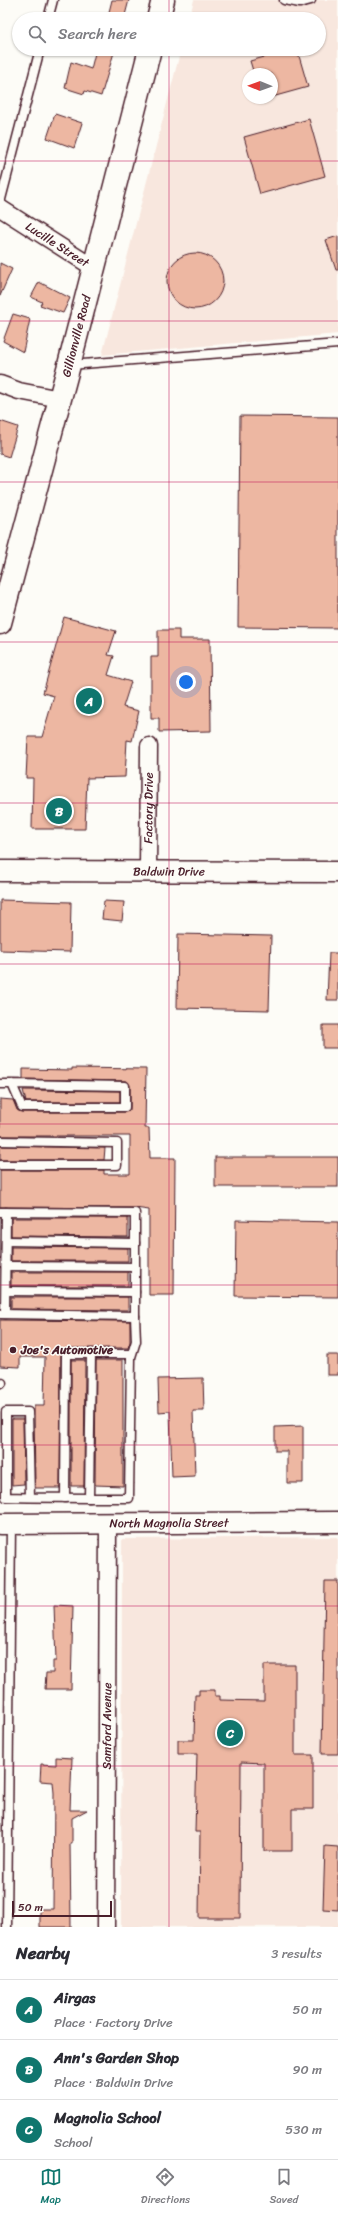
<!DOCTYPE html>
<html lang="en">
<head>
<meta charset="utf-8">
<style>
  body { margin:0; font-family:Sriracha,sans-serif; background:#f2f2f3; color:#2b2b33 }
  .compass { position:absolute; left:242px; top:68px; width:36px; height:36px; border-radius:50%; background:#fff; box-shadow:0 1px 3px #0004; rotate:271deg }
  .scale { position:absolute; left:12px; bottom:10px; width:100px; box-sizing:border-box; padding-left:4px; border:2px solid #4a1f2b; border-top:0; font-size:11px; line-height:14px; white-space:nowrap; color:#4a1f2b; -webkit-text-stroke:3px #fdfcf7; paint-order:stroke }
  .you { position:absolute; left:186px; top:682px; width:14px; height:14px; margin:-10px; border:3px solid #fff; border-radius:50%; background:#1a73e8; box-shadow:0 0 0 6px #1a73e833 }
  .badge { display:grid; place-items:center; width:26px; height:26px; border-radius:50%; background:#0f766e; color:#fff; font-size:13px; font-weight:700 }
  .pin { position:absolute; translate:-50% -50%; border:2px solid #fff; box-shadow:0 1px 4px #0006 }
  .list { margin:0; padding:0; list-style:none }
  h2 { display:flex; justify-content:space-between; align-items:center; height:52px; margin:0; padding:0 16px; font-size:17px }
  h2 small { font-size:13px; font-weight:400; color:#7c7c81 }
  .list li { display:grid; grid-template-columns:26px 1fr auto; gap:12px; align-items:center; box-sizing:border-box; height:60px; padding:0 16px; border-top:1px solid #e1e1e2 }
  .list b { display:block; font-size:15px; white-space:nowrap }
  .list p { margin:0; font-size:13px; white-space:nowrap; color:#7c7c81 }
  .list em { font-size:13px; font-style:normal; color:#7c7c81 }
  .icon { flex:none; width:22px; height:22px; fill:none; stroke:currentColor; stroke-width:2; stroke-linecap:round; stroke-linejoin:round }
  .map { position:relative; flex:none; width:338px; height:1927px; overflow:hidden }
  .search { position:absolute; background:#fff; box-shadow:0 1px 3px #0004; left:12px; right:12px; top:12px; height:44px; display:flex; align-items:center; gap:10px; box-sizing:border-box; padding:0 14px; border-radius:22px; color:#7c7c81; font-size:15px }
  .sheet { height:232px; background:#fff }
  nav { display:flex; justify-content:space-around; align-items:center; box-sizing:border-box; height:56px; border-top:1px solid #e1e1e2; background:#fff; font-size:11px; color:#7c7c81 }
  nav a { display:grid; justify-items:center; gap:2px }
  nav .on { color:#0f766e }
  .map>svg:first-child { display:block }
  .built { fill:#f8e7de; fill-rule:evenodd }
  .building { fill:#edb7a2; stroke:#4a1f2b }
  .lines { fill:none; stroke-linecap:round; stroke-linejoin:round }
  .service-casing { stroke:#4a1f2b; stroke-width:11 }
  .minor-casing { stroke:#4a1f2b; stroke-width:19 }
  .tertiary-casing { stroke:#4a1f2b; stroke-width:23 }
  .secondary-casing { stroke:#4a1f2b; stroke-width:25 }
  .service { stroke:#fdfcf7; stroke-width:8 }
  .minor { stroke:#fdfcf7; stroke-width:16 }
  .tertiary { stroke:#fdfcf7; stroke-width:20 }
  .secondary { stroke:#fdfcf7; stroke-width:22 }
  .grid { fill:none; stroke:#c2185b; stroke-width:1; stroke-opacity:0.55 }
  .poi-dot { fill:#4a1f2b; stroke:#fdfcf7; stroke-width:1.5 }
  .labels { text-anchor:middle; stroke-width:3; stroke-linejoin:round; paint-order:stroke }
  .street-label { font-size:12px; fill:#4a1f2b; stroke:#fdfcf7 }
  .poi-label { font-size:12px; font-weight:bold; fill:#4a1f2b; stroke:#fdfcf7; text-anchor:start }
</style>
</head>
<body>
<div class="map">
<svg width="338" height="1927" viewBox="0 0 338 1927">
  <rect width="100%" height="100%" fill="#fdfcf7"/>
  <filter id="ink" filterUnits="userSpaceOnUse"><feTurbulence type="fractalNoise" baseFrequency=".025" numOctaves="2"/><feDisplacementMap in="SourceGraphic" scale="8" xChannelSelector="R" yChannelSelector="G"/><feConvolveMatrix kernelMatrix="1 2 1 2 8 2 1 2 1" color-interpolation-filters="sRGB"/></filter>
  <g filter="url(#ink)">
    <g class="built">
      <path d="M194,0H338V334L102,355L181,49H319V19H189ZM248,74H272V98H248Z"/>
      <polygon points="338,1537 338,1927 121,1927 122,1539"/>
    </g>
    <g class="building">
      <polygon points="112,0 129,0 124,19 108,16"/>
      <polygon points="96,49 115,49 101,96 85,91 84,94 65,88 71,62 91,69"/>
      <polygon points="293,49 297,49 308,87 272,97 272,74 254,74 250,61"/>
      <polygon points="55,114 82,123 74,148 47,138"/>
      <polygon points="309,119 325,176 260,194 244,137"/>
      <polygon points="338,236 338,270 336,270 326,240"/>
      <circle cx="195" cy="281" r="28"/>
      <polygon points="0,263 12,269 0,296"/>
      <polygon points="39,282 70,298 63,313 40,305 42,302 31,297"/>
      <polygon points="13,314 30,319 23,352 3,341"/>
      <polygon points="240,416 338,417 338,628 238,627"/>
      <polygon points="0,421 18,427 9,457 0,454"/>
      <polygon points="64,617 116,631 108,655 114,656 108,675 131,682 123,707 139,711 132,741 127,740 125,777 87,778 85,829 32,829 33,778 26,778 28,737 42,737 54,696 43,693"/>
      <polygon points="158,630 179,630 179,639 210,639 211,731 159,732 159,718 151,718 151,657 158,657"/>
      <polygon points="0,900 71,902 70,952 0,950"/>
      <polygon points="104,901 124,902 122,921 102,919"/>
      <polygon points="178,934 271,936 269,1010 177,1008"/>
      <polygon points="329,953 338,953 338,1000 327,1000"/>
      <rect x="323" y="1025" width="15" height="23"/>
      <polygon points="72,1068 146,1069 145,1128 149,1128 150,1158 175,1158 174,1295 149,1295 149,1210 135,1208 0,1207 0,1170 104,1170 104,1174 130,1174 130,1136 0,1136 0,1099 13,1100 17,1110 22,1112 125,1112 130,1110 130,1086 127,1081 23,1079 23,1069 72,1070"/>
      <polygon points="23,1090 120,1091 120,1102 26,1102"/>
      <polygon points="0,1146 105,1148 104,1160 0,1160"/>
      <rect x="215" y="1157" width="123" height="30"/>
      <polygon points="11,1218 128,1218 128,1237 11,1236"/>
      <polygon points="236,1220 338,1222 338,1297 235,1296"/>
      <polygon points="11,1247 128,1248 128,1261 11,1261"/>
      <rect x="11" y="1272" width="117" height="14"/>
      <polygon points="11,1297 128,1297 128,1310 11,1309"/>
      <polygon points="0,1320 130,1321 130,1342 128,1348 66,1348 61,1352 60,1488 35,1488 34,1406 44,1406 45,1357 20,1357 20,1367 0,1366"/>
      <rect x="327" y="1355" width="11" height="20"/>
      <polygon points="71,1360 85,1360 84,1486 71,1486"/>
      <polygon points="96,1360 123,1360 123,1486 95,1485"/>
      <polygon points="203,1378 204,1411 193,1411 195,1476 172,1477 170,1411 159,1412 158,1379"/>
      <polygon points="12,1419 23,1419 24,1484 12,1485"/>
      <polygon points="303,1426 303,1483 287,1483 287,1451 275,1451 275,1427"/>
      <polygon points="325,1581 338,1581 338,1754 322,1754"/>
      <polygon points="54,1605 73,1606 71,1689 45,1689 46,1673 53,1673 53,1661 56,1661"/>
      <polygon points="264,1665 295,1665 295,1755 313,1755 313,1809 292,1809 292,1851 264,1851 264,1763 241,1762 240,1918 199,1918 200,1832 195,1832 197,1754 178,1754 178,1740 194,1740 195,1695 199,1695 199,1690 215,1690 215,1696 220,1696 220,1700 264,1701"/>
      <polygon points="56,1757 72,1758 70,1810 87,1810 72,1818 72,1843 70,1843 71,1927 40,1927 40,1909 53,1909 54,1793 53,1782 40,1781 41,1764 56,1765"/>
      <polygon points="325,1846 338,1847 338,1910 323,1909"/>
    </g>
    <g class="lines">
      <defs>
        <g id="service">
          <polyline points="284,0 300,3 311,0"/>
          <polyline points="48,19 53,0"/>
          <polyline points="0,203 40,49"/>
          <polyline points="70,365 338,344"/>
          <polyline points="0,1084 12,1084 125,1086 125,1107 22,1107 12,1084"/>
          <polyline points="0,1141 117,1143 117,1165 0,1165"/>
          <polyline points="0,1212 135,1213 135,1316 0,1314"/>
          <polyline points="6,1241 135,1243"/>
          <polyline points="6,1266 135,1267"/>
          <polyline points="6,1291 135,1292"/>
          <polyline points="5,1314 6,1212"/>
          <polyline points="0,1383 2,1383"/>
          <path d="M30,1497L28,1412H6V1497C47,1498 88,1498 129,1498L131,1357L136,1341L135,1316"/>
          <polyline points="65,1498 66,1354 131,1354"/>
          <polyline points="89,1498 91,1354"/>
          <polyline points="7,1927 11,1524"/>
        </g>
        <g id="minor">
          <path id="s1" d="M0,208L94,268"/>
          <polyline points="0,384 19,391 60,399"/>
          <path id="s2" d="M148,871L149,746"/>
          <path id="s3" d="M106,1927L108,1525"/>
        </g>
        <g id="tertiary">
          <path id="s4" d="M0,871L338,872"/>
          <path id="s5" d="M0,1524L338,1522"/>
        </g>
        <g id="secondary">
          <polyline points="158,19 163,0"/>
          <path id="s6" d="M0,623L69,365L150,49"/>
        </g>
      </defs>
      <use href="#service" class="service-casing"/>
      <use href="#minor" class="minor-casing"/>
      <use href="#tertiary" class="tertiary-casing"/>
      <use href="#secondary" class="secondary-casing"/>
      <use href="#service" class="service"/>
      <use href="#minor" class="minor"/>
      <use href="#tertiary" class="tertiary"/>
      <use href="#secondary" class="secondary"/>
    </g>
  </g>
  <path class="grid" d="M169,0V19M169,49V1927M0,161H338M0,321H338M0,482H338M0,642H338M0,803H338M0,964H338M0,1124H338M0,1285H338M0,1445H338M0,1606H338M0,1766H338"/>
  <circle class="poi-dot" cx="13" cy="1350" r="4"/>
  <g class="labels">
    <g class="street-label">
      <text dy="4" stroke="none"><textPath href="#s1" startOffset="68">Lucille Street</textPath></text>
      <text dy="4" stroke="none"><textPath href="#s6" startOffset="297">Gillionville Road</textPath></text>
      <text dy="4" stroke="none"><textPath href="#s2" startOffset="63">Factory Drive</textPath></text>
      <text dy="4" stroke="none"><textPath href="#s4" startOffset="169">Baldwin Drive</textPath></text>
      <text dy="4" stroke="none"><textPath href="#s5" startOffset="169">North Magnolia Street</textPath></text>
      <text dy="4" stroke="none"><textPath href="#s3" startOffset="201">Samford Avenue</textPath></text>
    </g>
    <g class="poi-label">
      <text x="21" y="1354">Joe's Automotive</text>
    </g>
  </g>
</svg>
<svg class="compass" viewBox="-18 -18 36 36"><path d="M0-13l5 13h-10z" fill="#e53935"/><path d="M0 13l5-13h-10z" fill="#7c7c81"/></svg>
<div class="scale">50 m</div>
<div class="you"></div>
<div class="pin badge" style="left:89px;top:701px">A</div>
<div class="pin badge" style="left:59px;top:811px">B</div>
<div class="pin badge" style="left:230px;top:1733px">C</div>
<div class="search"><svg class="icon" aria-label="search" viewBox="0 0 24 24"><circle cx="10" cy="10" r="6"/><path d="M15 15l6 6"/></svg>Search here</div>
</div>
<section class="sheet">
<h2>Nearby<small>3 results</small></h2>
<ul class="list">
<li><span class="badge">A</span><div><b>Airgas</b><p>Place · Factory Drive</p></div><em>50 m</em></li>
<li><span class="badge">B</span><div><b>Ann's Garden Shop</b><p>Place · Baldwin Drive</p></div><em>90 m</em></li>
<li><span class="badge">C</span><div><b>Magnolia School</b><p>School</p></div><em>530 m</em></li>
</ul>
</section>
<nav>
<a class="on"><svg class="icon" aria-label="map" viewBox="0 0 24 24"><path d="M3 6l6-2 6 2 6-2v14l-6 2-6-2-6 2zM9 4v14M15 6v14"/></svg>Map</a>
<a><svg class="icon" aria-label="directions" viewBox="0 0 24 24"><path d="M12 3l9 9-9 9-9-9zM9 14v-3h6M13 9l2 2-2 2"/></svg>Directions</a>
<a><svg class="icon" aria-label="saved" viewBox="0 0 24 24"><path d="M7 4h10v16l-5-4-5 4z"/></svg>Saved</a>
</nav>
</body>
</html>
